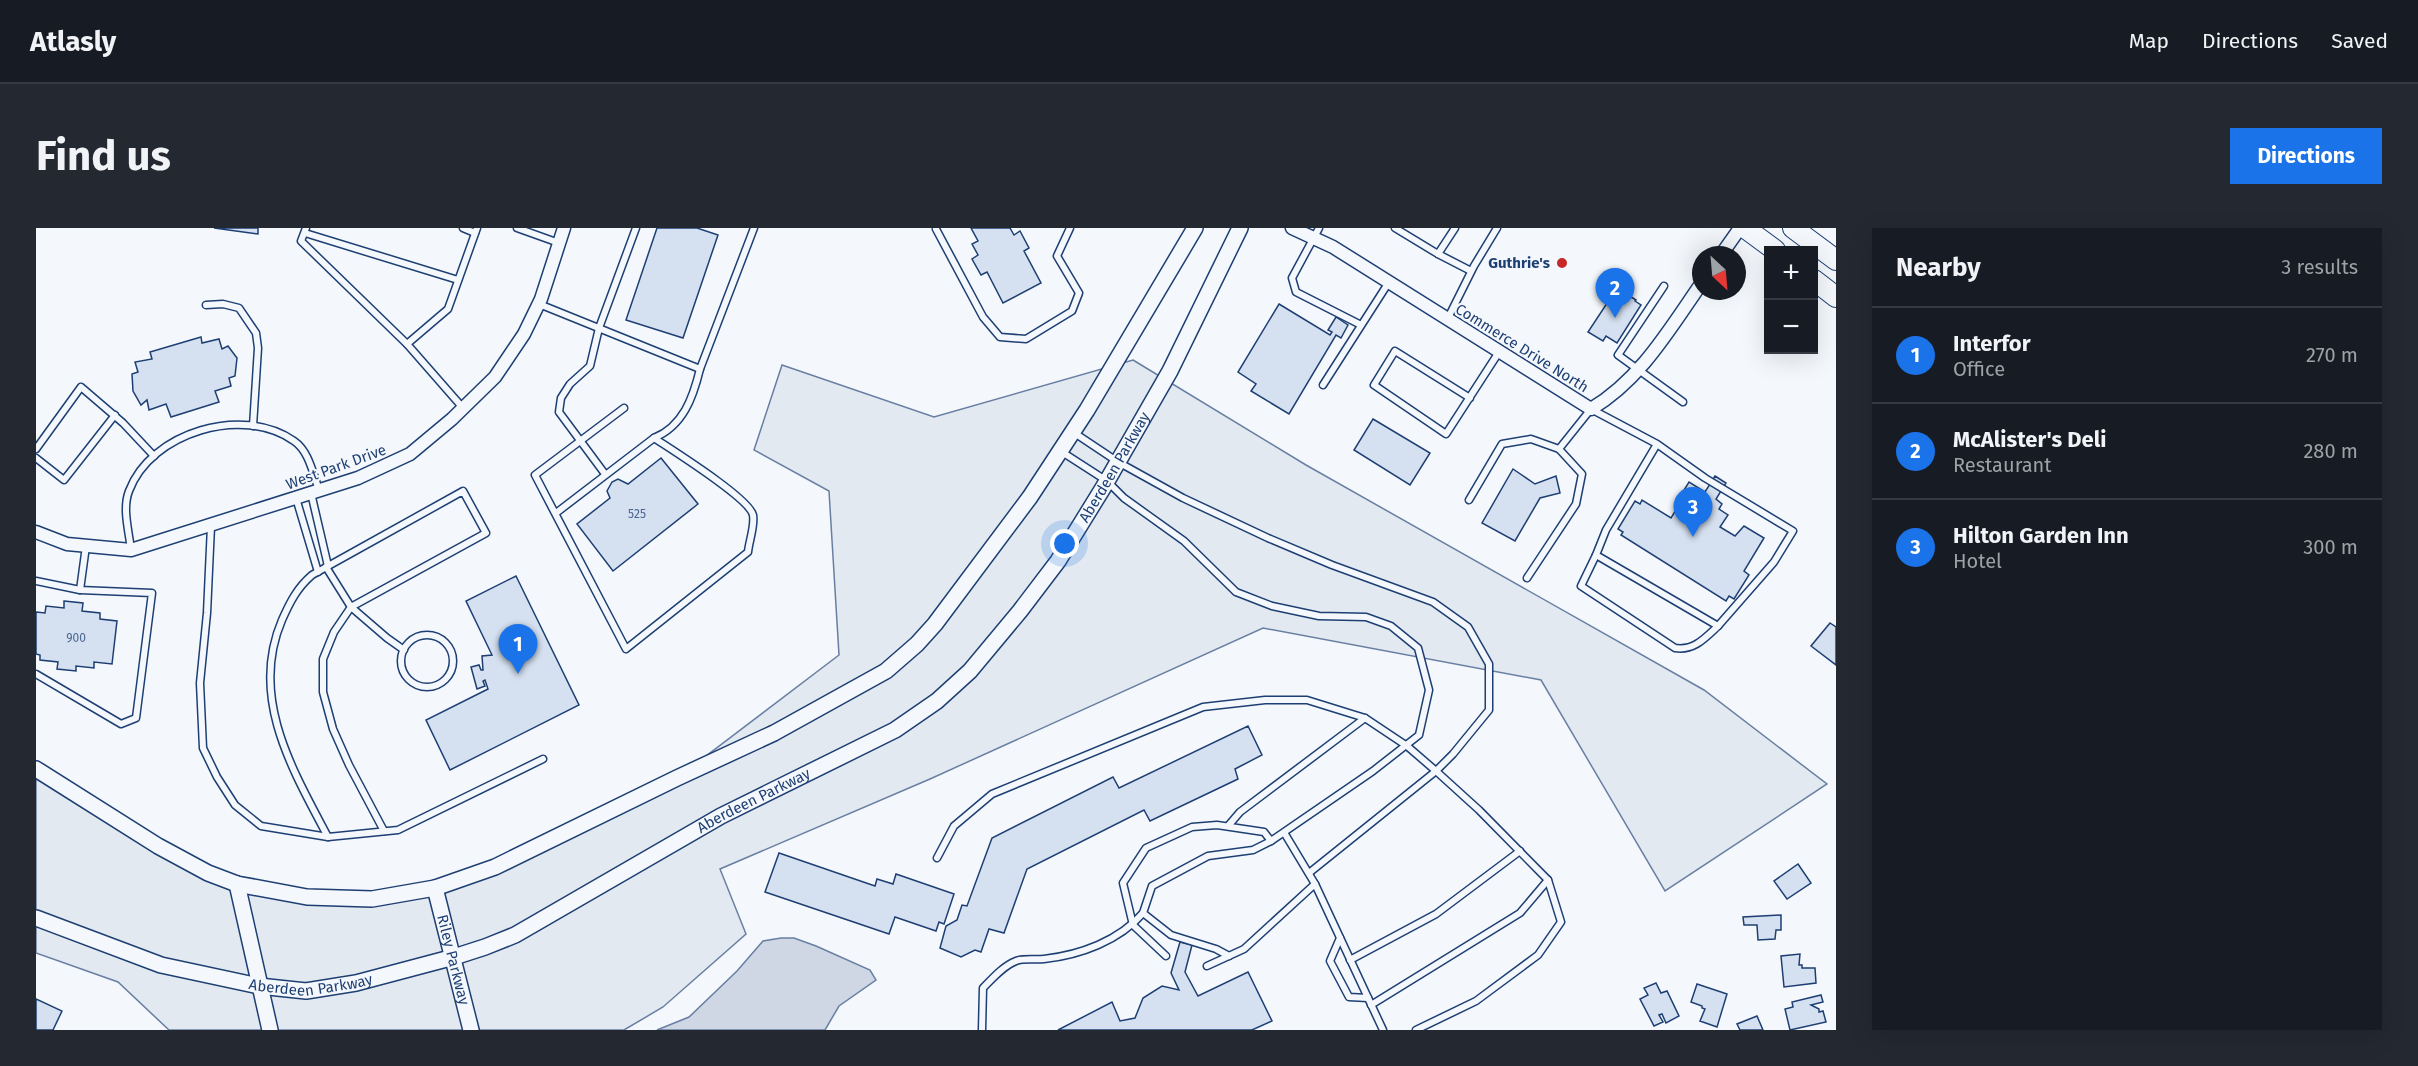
<!DOCTYPE html>
<html lang="en">
<head>
<meta charset="utf-8">
<style>
  body { margin:0; font-family:"Fira Sans",sans-serif; background:#242831; color:#f1f3f6 }
  .controls { position:absolute; right:18px; top:18px; display:grid; overflow:hidden; border-radius:0px; box-shadow:0 6px 24px #0002 }
  .controls button { width:54px; height:54px; display:grid; place-items:center; padding:0; border:0; border-bottom:2px solid #363941; background:#171b24; color:#f1f3f6; font:30px sans-serif }
  .compass { position:absolute; left:1656px; top:18px; width:54px; height:54px; border-radius:50%; background:#171b24; box-shadow:0 6px 24px #0002; rotate:154deg }
  .you { position:absolute; left:1029px; top:316px; width:21px; height:21px; margin:-15px; border:4px solid #fff; border-radius:50%; background:#1a73e8; box-shadow:0 0 0 9px #1a73e833 }
  .badge { display:grid; place-items:center; width:39px; height:39px; border-radius:50%; background:#1a73e8; color:#fff; font-size:20px; font-weight:700 }
  .pin { position:absolute; translate:-50% -50px; filter:drop-shadow(0 2px 3px #0008) }
  .pin::after { content:''; position:absolute; top:32px; width:21px; height:18px; background:inherit; clip-path:polygon(0 0,100% 0,50% 100%) }
  .list { margin:0; padding:0; list-style:none }
  h2 { display:flex; justify-content:space-between; align-items:center; height:78px; margin:0; padding:0 24px; font-size:26px }
  h2 small { font-size:20px; font-weight:400; color:#9ea1a6 }
  .list li { display:grid; grid-template-columns:39px 1fr auto; gap:18px; align-items:center; box-sizing:border-box; height:96px; padding:0 24px; border-top:2px solid #363941 }
  .list b { display:block; font-size:22px; white-space:nowrap }
  .list p { margin:0; font-size:20px; white-space:nowrap; color:#9ea1a6 }
  .list em { font-size:20px; font-style:normal; color:#9ea1a6 }
  .map { position:relative; flex:none; width:1800px; height:802px; overflow:hidden; border-radius:0px }
  header { display:flex; align-items:center; gap:36px; box-sizing:border-box; height:84px; padding:0 30px; background:#171b24; border-bottom:2px solid #363941 }
  header strong { font-size:28px }
  nav { display:flex; gap:33px; margin-inline-start:auto; font-size:21px }
  .intro { display:flex; align-items:center; justify-content:space-between; box-sizing:border-box; height:144px; padding:0 36px }
  h1 { margin:0; font-size:42px }
  .button { padding:15px 27px; border-radius:0px; background:#1a73e8; color:#fff; font-size:21px; font-weight:700 }
  main { display:flex; gap:36px; padding:0 36px }
  aside { flex:1; background:#171b24; border-radius:0px; box-shadow:0 6px 24px #0002 }
  .map>svg:first-child { display:block }
  .green { fill:#e3e9f0; stroke:#687fa3; stroke-width:1.5 }
  .water { fill:#cfd7e4; stroke:#687fa3; stroke-width:1.5 }
  .building { fill:#d5e0f0; stroke:#1d3f73; stroke-width:1.5 }
  .lines { fill:none; stroke-linecap:round; stroke-linejoin:round }
  .service-casing { stroke:#1d3f73; stroke-width:9 }
  .minor-casing { stroke:#1d3f73; stroke-width:15 }
  .tertiary-casing { stroke:#1d3f73; stroke-width:18 }
  .primary-casing { stroke:#1d3f73; stroke-width:22 }
  .service { stroke:#f4f7fb; stroke-width:6 }
  .minor { stroke:#f4f7fb; stroke-width:12 }
  .tertiary { stroke:#f4f7fb; stroke-width:15 }
  .primary { stroke:#f4f7fb; stroke-width:20 }
  .poi-dot { fill:#c62828; stroke:#f4f7fb; stroke-width:2 }
  .labels { text-anchor:middle; stroke-width:4.5; stroke-linejoin:round; paint-order:stroke }
  .number-label { font-size:12px; fill:#4b6792 }
  .poi-label { font-size:15px; font-weight:bold; fill:#1d3f73; stroke:#f4f7fb; text-anchor:end }
  .street-label { font-size:15px; fill:#1d3f73; stroke:#f4f7fb }
</style>
</head>
<body>
<header>
<strong>Atlasly</strong>
<nav><a>Map</a><a>Directions</a><a>Saved</a></nav>
</header>
<div class="intro"><h1>Find us</h1><a class="button">Directions</a></div>
<main>
<div class="map">
<svg width="1800" height="802" viewBox="0 0 1800 802">
  <rect width="100%" height="100%" fill="#f4f7fb"/>
  <polygon class="green" points="1097,132 1270,237 1668,462 1791,556 1629,663 1505,452 1227,400 894,551 684,641 710,706 627,779 588,802 133,802 82,754 0,725 0,541 201,656 271,669 399,660 641,550 803,427 793,263 718,222 746,137 898,189"/>
  <polygon class="water" points="745,710 758,710 780,718 834,742 840,752 803,778 789,802 621,802 653,789 701,743 727,713"/>
  <g class="building">
    <polygon points="178,0 222,0 222,6"/>
    <polygon points="621,0 661,0 682,7 647,110 590,92"/>
    <polygon points="935,0 974,0 978,7 984,3 993,20 988,23 1005,55 967,75 951,44 945,47 936,31 942,27 936,16 942,13"/>
    <polygon points="1581,60 1600,72 1599,73 1605,77 1581,115 1570,108 1567,113 1552,104"/>
    <polygon points="1243,76 1294,107 1296,104 1292,102 1300,89 1312,97 1305,110 1300,107 1253,186 1215,163 1220,156 1202,144"/>
    <polygon points="165,109 166,115 183,111 186,121 192,118 201,130 199,148 193,150 195,158 179,163 183,174 135,189 130,176 113,182 111,172 105,177 97,163 96,146 102,144 99,134 116,131 114,124"/>
    <polygon points="1337,191 1394,225 1374,257 1318,222"/>
    <polygon points="625,230 662,276 577,343 541,296 574,270 571,263 576,254 582,251 592,256"/>
    <polygon points="1477,241 1499,256 1520,248 1524,265 1504,270 1479,313 1446,295"/>
    <polygon points="1679,248 1690,255 1680,271 1686,276 1683,281 1692,287 1684,299 1699,308 1708,298 1728,310 1708,343 1713,347 1698,371 1693,368 1690,373 1585,307 1587,304 1582,301 1599,273 1604,276 1606,272 1635,290 1643,277 1640,275 1653,254 1669,264"/>
    <polygon points="480,348 543,477 414,542 390,492 452,461 449,452 447,453 449,458 441,461 435,439 443,437 445,442 447,442 446,428 456,427 430,373"/>
    <polygon points="28,373 47,375 46,383 64,385 64,391 81,393 76,436 58,434 58,440 40,438 40,443 21,441 22,434 4,432 4,427 0,426 0,384 9,385 10,378 28,380"/>
    <polygon points="1794,395 1800,399 1800,437 1775,418"/>
    <polygon points="1212,498 1226,527 1199,541 1202,551 1114,593 1108,582 991,641 968,705 953,701 945,724 939,722 925,729 904,720 910,698 921,692 926,677 931,678 956,610 1077,549 1083,560"/>
    <polygon points="743,625 839,658 841,651 857,656 860,646 918,666 908,696 903,694 900,703 859,689 853,706 729,664"/>
    <polygon points="1762,636 1775,655 1751,671 1738,653"/>
    <polygon points="1745,687 1745,702 1740,702 1739,711 1722,712 1721,697 1708,697 1707,689"/>
    <polygon points="1144,714 1156,717 1149,744 1162,768 1212,744 1236,793 1216,802 1022,802 1076,774 1084,793 1099,790 1107,770 1126,758 1143,762 1135,745"/>
    <polygon points="1764,726 1763,737 1766,737 1766,740 1779,740 1780,755 1748,759 1745,728"/>
    <polygon points="1620,755 1625,765 1631,763 1643,788 1630,795 1626,786 1623,787 1627,794 1618,798 1604,771 1612,767 1608,760"/>
    <polygon points="1661,756 1691,766 1681,799 1664,793 1669,781 1666,780 1666,778 1655,774"/>
    <polygon points="1785,767 1787,774 1775,777 1783,781 1783,784 1787,783 1790,794 1754,802 1749,781 1757,779 1756,774"/>
    <polygon points="0,771 26,783 17,802 0,802"/>
    <polygon points="1721,788 1727,802 1704,802 1701,796"/>
  </g>
  <g class="lines">
    <defs>
      <g id="service">
        <polyline points="270,0 265,13 371,116"/>
        <polyline points="427,0 439,5"/>
        <polyline points="481,0 523,15"/>
        <polyline points="1283,0 1256,50 1260,64 1325,97"/>
        <polyline points="1359,0 1402,26"/>
        <polyline points="1419,0 1402,26 1435,43"/>
        <polyline points="900,1 947,89 964,109 990,111 1036,83 1043,65 1021,28 1034,0"/>
        <polyline points="269,5 422,52"/>
        <polyline points="1628,58 1582,127 1647,174"/>
        <polyline points="503,76 664,141 718,0"/>
        <polyline points="170,77 187,76 203,80 220,105 222,120 217,198"/>
        <polyline points="1412,90 1438,38 1461,0"/>
        <polyline points="1287,157 1353,54"/>
        <polyline points="1434,170 1359,123 1338,157 1410,206 1463,124"/>
        <polyline points="427,180 371,116 412,81 441,0"/>
        <path d="M588,180L499,247L590,421L712,324C713,313 719,298 717,287C713,270 636,222 618,210"/>
        <polyline points="1037,204 1082,234 1147,270 1232,310 1296,337 1397,374 1432,399 1453,436 1453,482 1417,526 1400,543 1273,645"/>
        <polyline points="0,221 45,159 87,195 118,228"/>
        <polyline points="1026,224 1071,253 1088,270 1148,313 1200,364 1236,378 1283,388 1330,389 1355,398 1382,420 1393,462 1383,507 1337,543 1235,613 1228,604 1181,597 1156,599 1110,620 1087,655 1097,697 1130,728"/>
        <polyline points="0,230 28,252 79,187"/>
        <polyline points="569,246 523,184 525,170 534,156 554,138 563,100 600,0"/>
        <polyline points="275,265 292,338"/>
        <polyline points="260,270 282,344"/>
        <polyline points="1433,272 1466,216 1495,211 1523,221"/>
        <path d="M520,285L618,210C647,198 657,170 664,141"/>
        <polyline points="175,298 171,385 164,455 167,520 181,549 199,577 225,598 292,609 362,602 507,531"/>
        <path d="M95,322C93,303 86,281 93,263C115,204 207,177 258,213C273,223 277,246 283,262"/>
        <path d="M1560,327L1545,358L1639,420C1658,423 1669,410 1682,398"/>
        <polyline points="290,339 315,379 351,410 368,422"/>
        <polyline points="1491,350 1540,276 1546,246 1523,221 1555,181 1621,216 1669,250 1757,303 1738,334 1682,398 1560,327 1570,302 1621,216"/>
        <polyline points="0,353 44,362 116,365 100,490 85,496 0,446"/>
        <polyline points="44,362 50,318"/>
        <circle cx="391" cy="433" r="26"/>
        <polyline points="1192,598 1204,584 1329,490"/>
        <polyline points="1249,606 1279,656 1347,802"/>
        <path d="M292,609C256,541 213,469 246,392C254,374 261,360 276,347L427,263L450,305L315,379L298,404L287,431V464L297,501L313,537L348,603"/>
        <polyline points="901,630 918,598 956,566 1167,479 1229,472 1271,472 1329,490 1371,518 1400,543 1443,582 1512,652 1525,694 1502,727 1440,773 1380,802"/>
        <polyline points="1304,710 1294,733 1313,769 1332,770"/>
        <polyline points="1193,728 1180,721 1135,707 1107,685 1116,658 1172,628 1217,622 1235,613"/>
        <polyline points="1314,732 1400,686 1484,623"/>
        <polyline points="1171,738 1208,721 1279,656"/>
        <polyline points="1335,777 1484,685 1512,652"/>
        <path d="M946,802L947,760C956,751 967,738 980,733C987,730 999,732 1008,731C1044,727 1083,713 1107,685"/>
      </g>
      <g id="minor">
        <path d="M1256,0L1297,19L1555,181C1604,152 1633,102 1665,56"/>
        <polyline points="1685,27 1704,0"/>
        <polyline points="0,304 31,316 95,322 322,250 374,226 416,191 459,149 488,106 505,71 528,0"/>
      </g>
      <g id="tertiary">
        <polyline points="0,541 122,618 172,645 201,656 271,669 336,671 399,660 459,639 641,550 738,505 850,443 881,416 899,396 994,269 1051,182 1159,0"/>
        <polyline points="201,656 234,802"/>
        <path id="s1" d="M399,660L435,802"/>
        <path id="s2" d="M0,690L125,737L223,758L270,763L320,755L418,729L449,719L479,707L685,588L859,502L901,473L934,443L984,383L1022,333L1067,260L1134,143L1204,0"/>
      </g>
      <g id="primary">
        <polyline points="1709,0 1739,22"/>
        <polyline points="1757,0 1800,32"/>
        <polyline points="1778,52 1800,69"/>
      </g>
    </defs>
    <use href="#service" class="service-casing"/>
    <use href="#minor" class="minor-casing"/>
    <use href="#tertiary" class="tertiary-casing"/>
    <use href="#primary" class="primary-casing"/>
    <use href="#service" class="service"/>
    <use href="#minor" class="minor"/>
    <use href="#tertiary" class="tertiary"/>
    <use href="#primary" class="primary"/>
  </g>
  <circle class="poi-dot" cx="1526" cy="35" r="6"/>
  <g class="labels">
    <g class="number-label">
      <text x="601" y="290">525</text>
      <text x="40" y="414">900</text>
    </g>
    <g class="poi-label">
      <text x="1514" y="40">Guthrie's</text>
    </g>
    <g class="street-label">
      <text transform="translate(1486 120) rotate(32)" y="5">Commerce Drive North</text>
      <text dy="5" stroke="none"><textPath href="#s2" startOffset="1276">Aberdeen Parkway</textPath></text>
      <text transform="translate(300 239) rotate(-20)" y="5">West Park Drive</text>
      <text dy="5" stroke="none"><textPath href="#s2" startOffset="772">Aberdeen Parkway</textPath></text>
      <text dy="5" stroke="none"><textPath href="#s1" startOffset="74">Riley Parkway</textPath></text>
      <text dy="5" stroke="none"><textPath href="#s2" startOffset="286">Aberdeen Parkway</textPath></text>
    </g>
  </g>
</svg>
<div class="controls">
<button>+</button>
<button>−</button>
</div>
<svg class="compass" viewBox="-18 -18 36 36"><path d="M0-13l5 13h-10z" fill="#e53935"/><path d="M0 13l5-13h-10z" fill="#9ea1a6"/></svg>
<div class="you"></div>
<div class="pin badge" style="left:482px;top:446px">1</div>
<div class="pin badge" style="left:1579px;top:90px">2</div>
<div class="pin badge" style="left:1657px;top:309px">3</div>
</div>
<aside>
<h2>Nearby<small>3 results</small></h2>
<ul class="list">
<li><span class="badge">1</span><div><b>Interfor</b><p>Office</p></div><em>270 m</em></li>
<li><span class="badge">2</span><div><b>McAlister's Deli</b><p>Restaurant</p></div><em>280 m</em></li>
<li><span class="badge">3</span><div><b>Hilton Garden Inn</b><p>Hotel</p></div><em>300 m</em></li>
</ul>
</aside>
</main>
</body>
</html>
